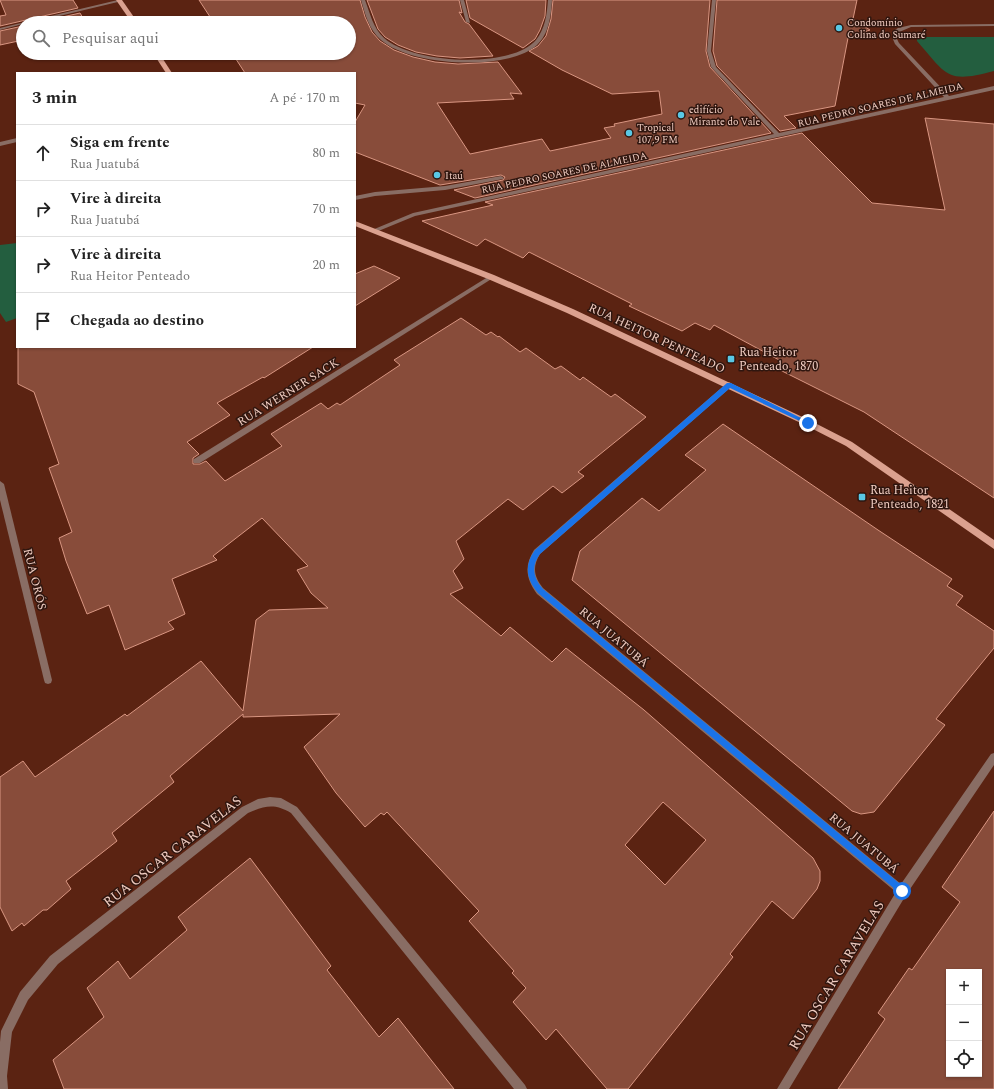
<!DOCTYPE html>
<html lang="pt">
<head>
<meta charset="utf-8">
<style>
  body { margin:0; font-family:Spectral,serif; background:#f6f6f6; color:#222 }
  .controls { position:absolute; right:12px; bottom:12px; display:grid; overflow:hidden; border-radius:0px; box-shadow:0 1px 3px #0004 }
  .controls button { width:36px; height:36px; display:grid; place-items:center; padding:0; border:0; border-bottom:1px solid #e0e0e0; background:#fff; color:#222; font:20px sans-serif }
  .stop { position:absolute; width:12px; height:12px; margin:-9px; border:3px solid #1a73e8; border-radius:50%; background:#fff }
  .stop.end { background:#1a73e8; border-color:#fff; box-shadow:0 1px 4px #0008 }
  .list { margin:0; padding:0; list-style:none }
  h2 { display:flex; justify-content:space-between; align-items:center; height:52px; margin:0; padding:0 16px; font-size:17px }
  h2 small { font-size:13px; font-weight:400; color:#767676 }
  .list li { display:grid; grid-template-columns:26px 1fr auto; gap:12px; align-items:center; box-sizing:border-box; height:56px; padding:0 16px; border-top:1px solid #e0e0e0 }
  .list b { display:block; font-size:15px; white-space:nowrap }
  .list p { margin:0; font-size:13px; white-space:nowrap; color:#767676 }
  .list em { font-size:13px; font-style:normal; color:#767676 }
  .icon { flex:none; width:22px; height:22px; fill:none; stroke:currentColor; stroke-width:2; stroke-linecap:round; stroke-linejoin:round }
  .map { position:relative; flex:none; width:994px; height:1089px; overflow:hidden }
  .search { position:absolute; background:#fff; box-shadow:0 1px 3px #0004; left:16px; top:16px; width:340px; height:44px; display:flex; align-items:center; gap:10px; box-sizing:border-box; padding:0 14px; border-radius:22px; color:#767676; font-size:15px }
  .panel { position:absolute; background:#fff; box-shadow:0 1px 3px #0004; left:16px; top:72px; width:340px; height:276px; border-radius:0px }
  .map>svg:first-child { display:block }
  .green { fill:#235e3f }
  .building { fill:#884c3a; stroke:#d99682; fill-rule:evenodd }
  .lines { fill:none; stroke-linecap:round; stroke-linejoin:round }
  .service { fill:#896d64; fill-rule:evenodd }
  .minor { fill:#896d64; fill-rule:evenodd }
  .tertiary { fill:#896d64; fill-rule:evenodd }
  .primary { fill:#dba18f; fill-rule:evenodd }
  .route { fill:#1a73e8 }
  .poi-dot { fill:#59c8e5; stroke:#2f160f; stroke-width:1.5 }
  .labels { text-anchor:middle; stroke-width:3; stroke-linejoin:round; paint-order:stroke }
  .far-poi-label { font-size:10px; fill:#f0ccc1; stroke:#2f160f; text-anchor:start }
  .far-street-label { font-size:10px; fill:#f0ccc1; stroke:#2f160f }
  .street-label { font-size:12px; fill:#f0ccc1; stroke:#2f160f }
  .poi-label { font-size:12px; fill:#f0ccc1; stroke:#2f160f; text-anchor:start }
  .near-street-label { font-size:14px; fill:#f0ccc1; stroke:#2f160f }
</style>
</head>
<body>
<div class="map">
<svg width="994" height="1089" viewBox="0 0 994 1089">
  <rect width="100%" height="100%" fill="#5b2312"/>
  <g class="green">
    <path d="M920,37H994V71C946,84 947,75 917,41V38Z"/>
    <polygon points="17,243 17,318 6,322 0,313 0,245"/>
  </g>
  <g class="building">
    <polygon points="0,0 73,0 78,8 0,26 0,16 6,15"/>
    <polygon points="199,0 360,0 365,17 372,32 380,41 394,50 413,57 435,62 458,64 498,62 522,94 510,93 514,99 437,103 470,154 542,139 550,151 611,138 604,128 615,126 614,124 662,114 659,91 612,94 562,70 529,51 538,46 546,36 551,19 553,0 710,0 706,51 710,67 771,133 475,198 454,190 503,180 505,177 501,175 440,185 355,152 355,122 365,105 355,103 355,73 245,73 232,53 349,53 349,23 214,23"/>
    <polygon points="367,0 459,0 462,13 459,12 465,22 469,24 493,56 460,58 437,56 416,52 398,45 385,37 378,29"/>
    <polygon points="466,0 546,0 545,16 540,30 535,39 523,48 470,18"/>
    <polygon points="717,0 857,0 853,19 870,30 848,38 835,106 784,116 796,128 780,131 717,66 713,51"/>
    <polygon points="80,13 86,23 36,23"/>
    <polygon points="23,26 23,40 0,45 0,31"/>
    <polygon points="925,118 994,124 994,498 864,412 774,367 781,361 714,325 710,330 695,323 682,331 629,306 632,304 529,252 523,258 485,239 477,246 422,221 493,205 485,202 802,133 872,203 945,210"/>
    <polygon points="374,266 400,278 355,306 355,274"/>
    <path d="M461,318L486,335L491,332L498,337L499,336L520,352L526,348L555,369L561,366L580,380L583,377L611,397L615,394L646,417L578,472L584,476L562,493L553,486L523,510L508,499L456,541L464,559L453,571L463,588L450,594L501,636L510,627L552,662L566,648L644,710L813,858L820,871V881L817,889L793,919L772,901L730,954L733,957L699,1000L628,1089H607L556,1029L546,1040L513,1002L526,988L512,973L514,971L469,921L479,911L387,812L384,815L381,813L365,827L336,793L304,747L340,714L243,717V714L170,776L174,782L112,833L117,841L66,881L71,889L47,910H43L24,926L22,923L12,931L0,907V777L23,761L35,777L125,714L127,716L201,661L243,711L256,620L269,610L328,608L311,593L297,570L308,566L262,518L213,556L217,560L172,579L185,614L168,622L174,629L125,650L109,605L87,614L66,561L59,538L72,532L49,468L59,464L34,392L18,384V347H313L264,378L263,377L217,403L230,415L187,442L199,454L193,458V464H200L206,461L225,481L282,446L271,434L321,403L328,409L337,403L340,405L400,365L394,360ZM663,802L706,840L665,885L625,845Z"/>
    <polygon points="723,424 878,530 952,579 947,586 963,596 956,605 994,631 994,648 936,719 945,725 874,812 861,814 852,811 572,580 580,551 642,498 659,511 706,470 685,455"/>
    <path d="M994,811V1089H838L885,1019L878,1013L909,968L912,970L960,902L942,887ZM949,972H979V1074H949Z"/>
    <polygon points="250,858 331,966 327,970 379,1037 398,1018 454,1089 64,1089 53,1060 104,1017 87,988 118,961 130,979 187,930 178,917"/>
  </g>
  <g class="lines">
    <g class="service">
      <polygon points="460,0 464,0 470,23 466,22"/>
      <polygon points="501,176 504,178 503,179 445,190 375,196 355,200 355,196 375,192 445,186"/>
    </g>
    <g class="minor">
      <polygon points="118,0 122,1 30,23 23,23 23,24 0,30 0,28"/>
      <path d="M361,0H365C370,13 373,28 384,38C411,63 510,70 536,40C545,29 547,14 548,0H552C551,16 549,34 537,45C507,72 410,66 381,40C369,30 365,14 361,0Z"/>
      <polygon points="712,0 716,0 711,51 716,67 779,133 944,97 895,44 892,37 893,31 898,28 911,25 994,24 994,26 911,27 897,33 896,37 899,43 949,96 994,86 994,90 415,216 376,232 372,232 372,230 413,213 774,134 711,67 707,51"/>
      <polygon points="491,275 494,277 493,278 200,463 194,463 193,461 194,459"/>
      <path d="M729,382L731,383L733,385L731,387L540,554C532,567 534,577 543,588L901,884L991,754L994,753V765L906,895L789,1089H777L896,892L537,594C526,579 524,566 534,550L727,383Z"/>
      <polygon points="0,481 4,484 52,680 51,683 48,684 45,683 44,680 0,500"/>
      <path d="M270,797L281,798L297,807L525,1085L527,1089H514L291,813C274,803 265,806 248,813L58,964L28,1000L12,1032L7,1076L8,1089H0V1042L1,1031L20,992L50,956L242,807L258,799Z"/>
    </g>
    <polygon class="tertiary" points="17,138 17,142 0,146 0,142"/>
    <g class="primary">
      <polygon points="116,0 122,0 138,23 132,23"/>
      <polygon points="153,53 159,53 172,73 166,73"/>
      <polygon points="355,221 494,275 573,309 811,421 852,442 994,540 994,549 846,446 805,425 567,313 488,279 355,226"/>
    </g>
  </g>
  <path class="route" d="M727,383H731L811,423L810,424H806L730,388L540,554C531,566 533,578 543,589L905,888L907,891L905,894L902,895L538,593C526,579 524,565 535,550Z"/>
  <g class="poi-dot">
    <circle cx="839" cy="28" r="4"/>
    <circle cx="681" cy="115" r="4"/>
    <circle cx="629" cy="133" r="4"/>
    <circle cx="437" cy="175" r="4"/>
    <rect x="727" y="355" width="8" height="8" rx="2"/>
    <rect x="858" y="493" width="8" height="8" rx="2"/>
  </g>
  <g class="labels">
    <g class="far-poi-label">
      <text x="847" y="26">Condomínio<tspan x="847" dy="12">Colina do Sumaré</tspan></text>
      <text x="689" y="113">edifício<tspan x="689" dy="12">Mirante do Vale</tspan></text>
      <text x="637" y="131">Tropical<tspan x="637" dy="12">107,9 FM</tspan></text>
      <text x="445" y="179">Itaú</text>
    </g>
    <g class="far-street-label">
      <text transform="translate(880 104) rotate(-13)" y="4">RUA PEDRO SOARES DE ALMEIDA</text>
      <text transform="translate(564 172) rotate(-12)" y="4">RUA PEDRO SOARES DE ALMEIDA</text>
    </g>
    <g class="street-label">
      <text transform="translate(657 338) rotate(25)" y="4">RUA HEITOR PENTEADO</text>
      <text transform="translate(288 392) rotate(-32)" y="4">RUA WERNER SACK</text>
      <text transform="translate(35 579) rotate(76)" y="4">RUA ORÓS</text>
      <text transform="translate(614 637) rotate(40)" y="4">RUA JUATUBÁ</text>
      <text transform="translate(864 843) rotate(40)" y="4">RUA JUATUBÁ</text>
    </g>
    <g class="poi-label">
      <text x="739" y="356">Rua Heitor<tspan x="739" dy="14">Penteado, 1870</tspan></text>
      <text x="870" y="494">Rua Heitor<tspan x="870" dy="14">Penteado, 1821</tspan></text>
    </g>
    <g class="near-street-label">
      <text transform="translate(172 851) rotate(-38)" y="5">RUA OSCAR CARAVELAS</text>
      <text transform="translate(836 975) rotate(-59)" y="5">RUA OSCAR CARAVELAS</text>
    </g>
  </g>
</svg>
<div class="controls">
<button>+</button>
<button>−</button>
<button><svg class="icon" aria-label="locate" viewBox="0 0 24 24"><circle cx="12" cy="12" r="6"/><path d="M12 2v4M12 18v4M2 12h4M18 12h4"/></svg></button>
</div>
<div class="stop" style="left:902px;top:891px"></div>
<div class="stop end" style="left:808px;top:423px"></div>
<div class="search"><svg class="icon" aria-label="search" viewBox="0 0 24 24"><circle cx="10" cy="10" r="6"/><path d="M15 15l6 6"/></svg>Pesquisar aqui</div>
<section class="panel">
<h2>3 min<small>A pé · 170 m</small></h2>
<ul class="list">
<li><svg class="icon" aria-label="ahead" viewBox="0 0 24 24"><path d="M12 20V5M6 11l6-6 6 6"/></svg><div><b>Siga em frente</b><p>Rua Juatubá</p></div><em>80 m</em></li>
<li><svg class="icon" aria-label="right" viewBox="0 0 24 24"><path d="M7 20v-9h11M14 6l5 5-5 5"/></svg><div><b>Vire à direita</b><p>Rua Juatubá</p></div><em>70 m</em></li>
<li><svg class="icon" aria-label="right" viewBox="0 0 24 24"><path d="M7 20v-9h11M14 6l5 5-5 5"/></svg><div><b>Vire à direita</b><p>Rua Heitor Penteado</p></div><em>20 m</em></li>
<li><svg class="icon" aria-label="arrive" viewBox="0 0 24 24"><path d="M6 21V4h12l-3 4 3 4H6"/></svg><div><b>Chegada ao destino</b></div></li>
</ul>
</section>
</div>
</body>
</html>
